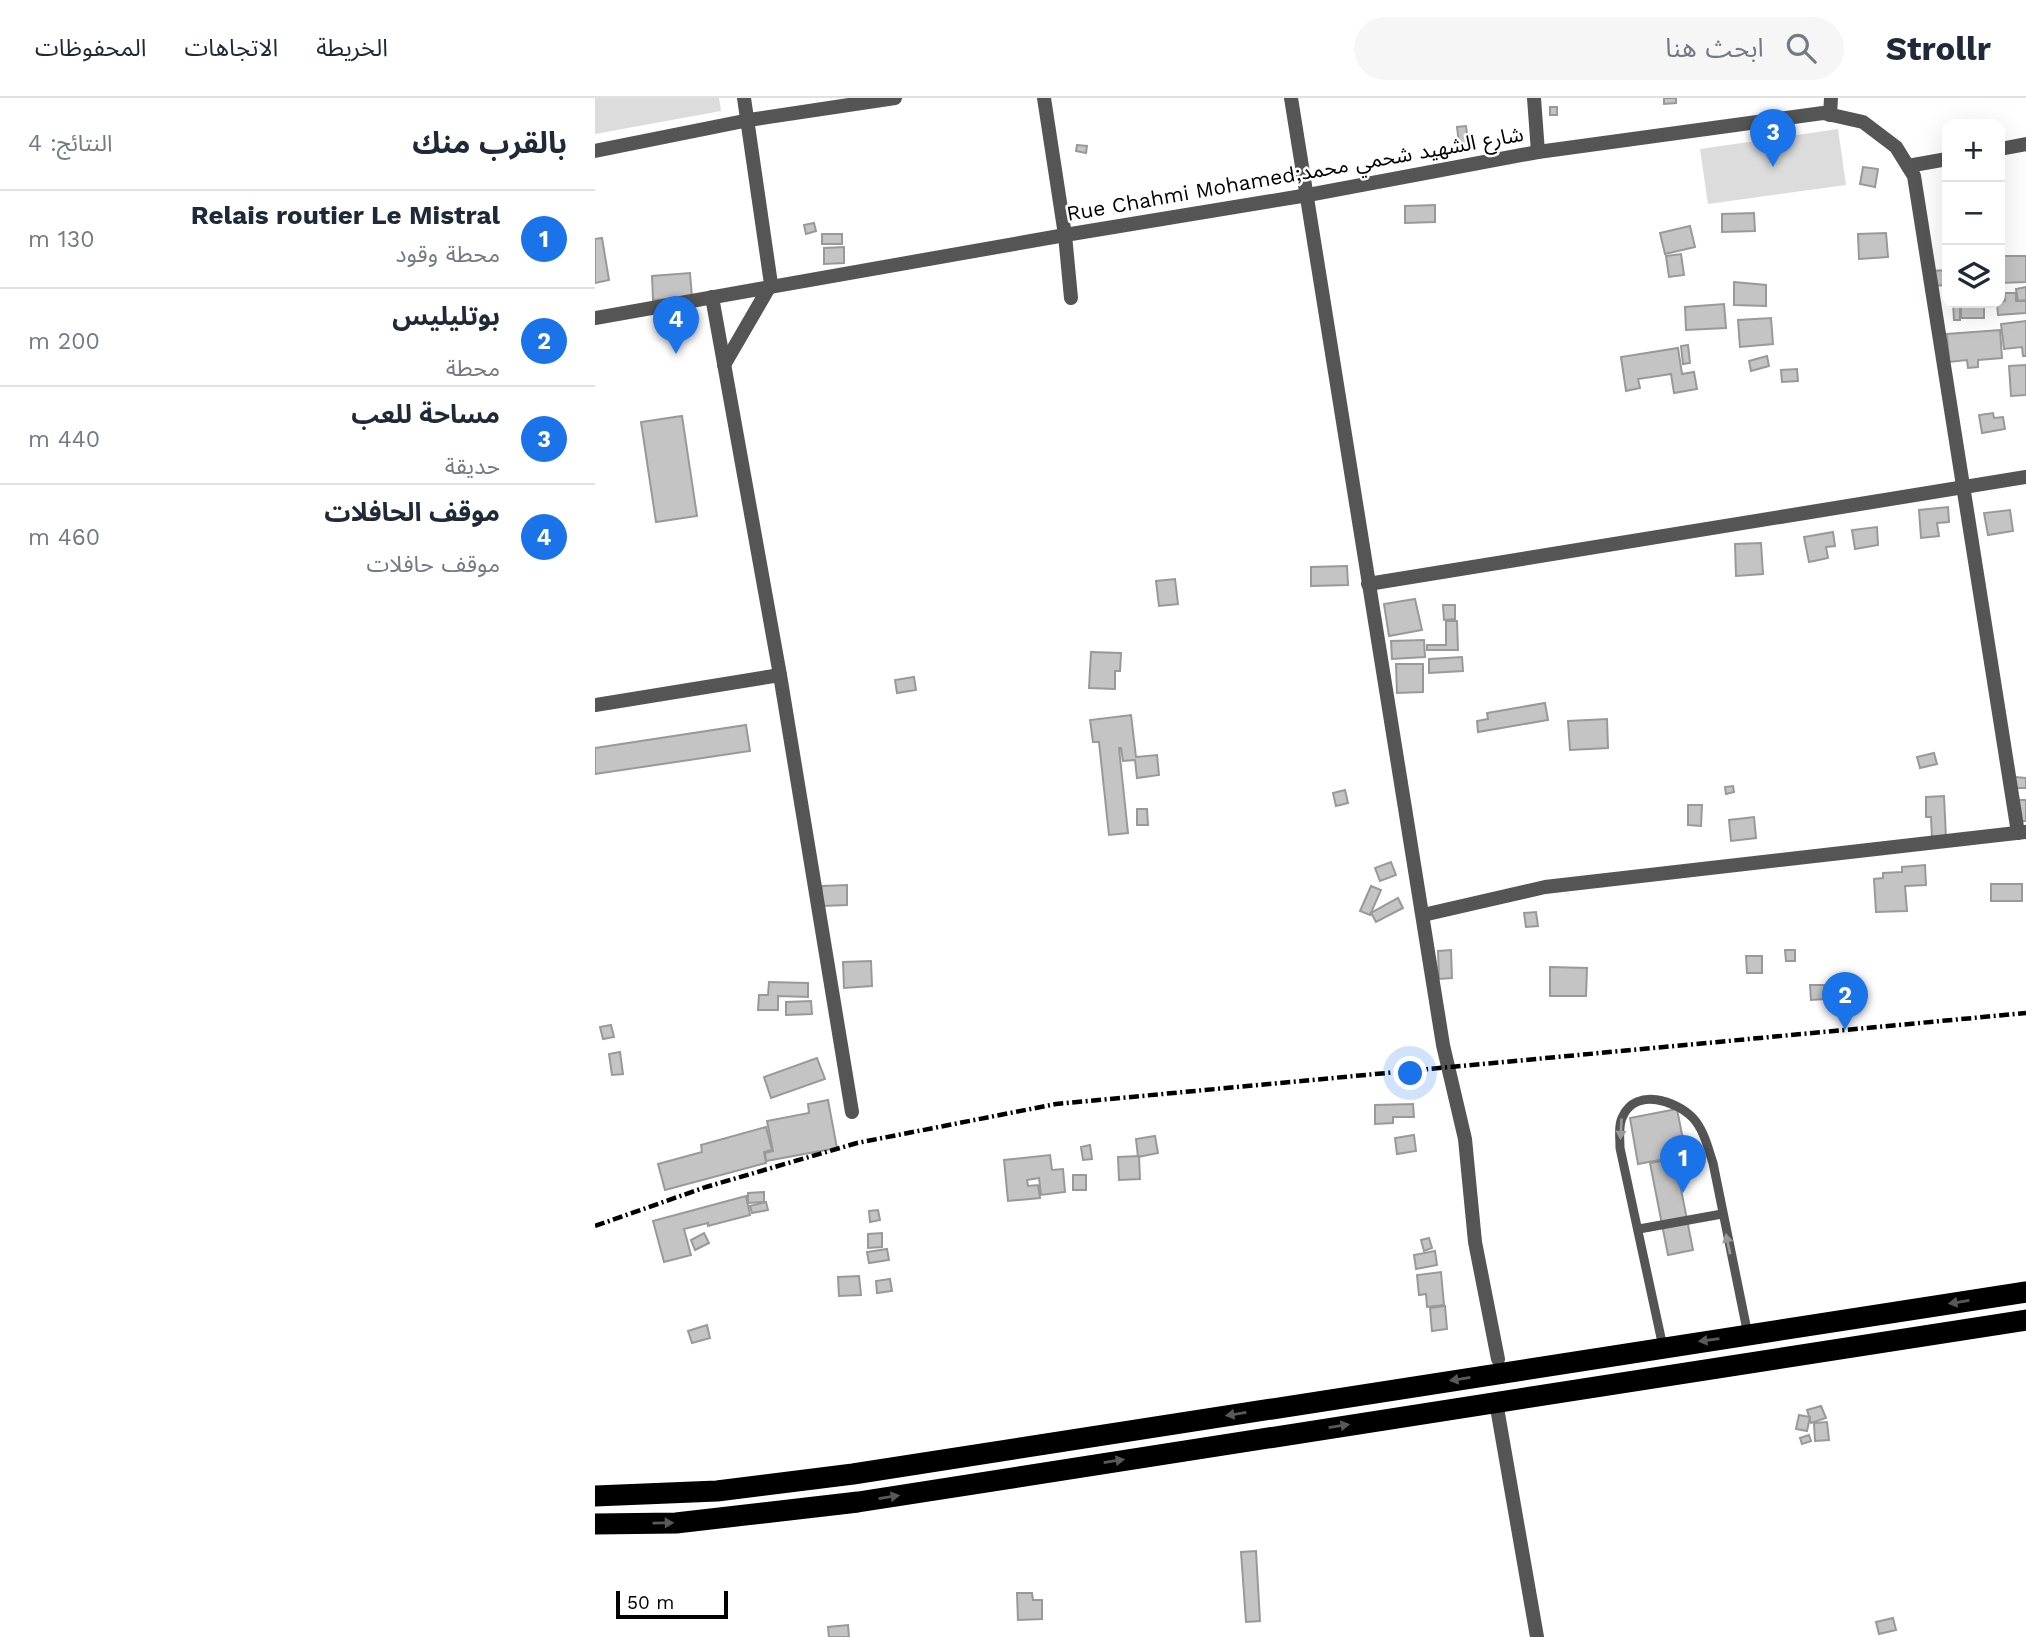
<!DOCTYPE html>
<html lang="ar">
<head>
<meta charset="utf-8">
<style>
  body { margin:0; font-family:"Work Sans","Noto Sans Arabic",sans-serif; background:#f6f6f7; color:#1f2937; direction:rtl }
  .controls { position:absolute; right:21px; top:21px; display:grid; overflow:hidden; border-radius:14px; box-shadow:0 7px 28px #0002 }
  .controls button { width:63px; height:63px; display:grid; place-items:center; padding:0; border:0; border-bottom:2px solid #e0e1e3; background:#fff; color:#1f2937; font:35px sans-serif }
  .scale { position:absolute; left:21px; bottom:18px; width:112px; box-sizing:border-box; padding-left:7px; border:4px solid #000; border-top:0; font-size:19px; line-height:24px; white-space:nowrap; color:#000; -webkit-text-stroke:5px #fff; paint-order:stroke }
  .you { position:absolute; left:816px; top:976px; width:24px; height:24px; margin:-18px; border:5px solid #fff; border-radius:50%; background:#1a73e8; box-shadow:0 0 0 10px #1a73e833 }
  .badge { display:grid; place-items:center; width:46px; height:46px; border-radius:50%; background:#1a73e8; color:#fff; font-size:23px; font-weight:700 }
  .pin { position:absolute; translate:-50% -58px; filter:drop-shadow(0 2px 4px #0008) }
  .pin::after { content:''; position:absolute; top:37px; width:24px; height:21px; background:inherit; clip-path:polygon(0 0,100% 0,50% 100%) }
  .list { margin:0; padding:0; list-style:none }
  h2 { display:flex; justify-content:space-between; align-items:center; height:91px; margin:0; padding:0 28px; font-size:30px }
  h2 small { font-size:23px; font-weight:400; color:#747a83 }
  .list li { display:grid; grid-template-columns:46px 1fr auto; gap:21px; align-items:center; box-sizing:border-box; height:98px; padding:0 28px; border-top:2px solid #e0e1e3 }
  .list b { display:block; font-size:26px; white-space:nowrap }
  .list p { margin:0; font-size:23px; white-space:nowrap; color:#747a83 }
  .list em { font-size:23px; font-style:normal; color:#747a83 }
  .icon { flex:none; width:38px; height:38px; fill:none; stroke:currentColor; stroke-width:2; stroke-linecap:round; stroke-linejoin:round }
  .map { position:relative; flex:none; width:1431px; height:1539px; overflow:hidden; direction:ltr }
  header { display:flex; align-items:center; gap:42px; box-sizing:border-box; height:98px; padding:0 35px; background:#fff; border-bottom:2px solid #e0e1e3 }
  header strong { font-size:33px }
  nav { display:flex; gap:38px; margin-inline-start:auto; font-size:24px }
  .search { width:490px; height:63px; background:#f6f6f7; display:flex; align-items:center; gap:18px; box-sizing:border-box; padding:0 24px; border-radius:38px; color:#747a83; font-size:26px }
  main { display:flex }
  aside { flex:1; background:#fff }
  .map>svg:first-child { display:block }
  .green { fill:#dcdcdc }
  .building { fill:#c4c4c4; stroke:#999; stroke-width:2 }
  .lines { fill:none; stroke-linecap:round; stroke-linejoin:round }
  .lane { stroke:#555; stroke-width:9 }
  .street { stroke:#555; stroke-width:14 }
  .highway { stroke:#000; stroke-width:21 }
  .rail { stroke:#000; stroke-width:4.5; stroke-dasharray:10 3.5 2 3.5; stroke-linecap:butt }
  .oneway { fill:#999 }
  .oneway2 { fill:#595959 }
  .labels { text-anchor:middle; stroke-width:5; stroke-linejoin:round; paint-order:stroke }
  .street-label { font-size:21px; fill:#000; stroke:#fff }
</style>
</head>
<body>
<header>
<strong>Strollr</strong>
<div class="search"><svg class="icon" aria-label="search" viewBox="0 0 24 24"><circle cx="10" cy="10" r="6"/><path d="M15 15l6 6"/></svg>ابحث هنا</div>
<nav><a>الخريطة</a><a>الاتجاهات</a><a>المحفوظات</a></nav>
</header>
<main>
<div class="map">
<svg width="1431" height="1539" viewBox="0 0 1431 1539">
  <rect width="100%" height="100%" fill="#fff"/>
  <g class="green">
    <polygon points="0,0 124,0 126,13 0,36"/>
    <polygon points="1243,31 1251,87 1113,106 1105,51"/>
  </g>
  <g class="building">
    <polygon points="1069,0 1081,0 1081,5 1069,6"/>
    <rect x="955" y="9" width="7" height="8"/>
    <polygon points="871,28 874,52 865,53 862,29"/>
    <polygon points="482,47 492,48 491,55 481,53"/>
    <polygon points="1268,69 1283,71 1280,89 1265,86"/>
    <polygon points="840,107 840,124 810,125 810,108"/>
    <polygon points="1159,115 1160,133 1127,134 1127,116"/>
    <polygon points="219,125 221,133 211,136 209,127"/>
    <polygon points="1095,128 1100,149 1070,156 1065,135"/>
    <polygon points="1291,135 1293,159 1264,161 1263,136"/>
    <rect x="227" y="136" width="20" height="10"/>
    <polygon points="7,140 14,182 0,185 0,141"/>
    <polygon points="249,149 249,165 229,166 229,150"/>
    <polygon points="1086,156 1089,177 1074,179 1071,158"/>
    <polygon points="1405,158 1431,158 1431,184 1405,185"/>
    <polygon points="1352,172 1351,187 1337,188 1337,173"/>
    <polygon points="95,175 97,199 58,202 57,178"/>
    <polygon points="1139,184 1171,187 1171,208 1139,207"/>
    <polygon points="1431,189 1431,205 1430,202 1423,203 1421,191"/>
    <polygon points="1410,195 1421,195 1421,203 1431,203 1431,215 1403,217 1402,205 1410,203"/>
    <polygon points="1358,205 1365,205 1365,222 1359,222"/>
    <rect x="1366" y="205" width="23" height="15"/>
    <polygon points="1129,206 1131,230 1091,232 1090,209"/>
    <polygon points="1176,220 1178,246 1145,249 1143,222"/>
    <polygon points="1431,223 1431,258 1428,258 1427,249 1409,251 1406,226"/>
    <polygon points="1405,232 1407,260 1383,262 1383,269 1373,270 1372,262 1354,264 1352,236"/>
    <polygon points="1093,247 1095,265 1088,266 1086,248"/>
    <polygon points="1083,250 1087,276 1099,274 1102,291 1079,295 1076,276 1043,281 1045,290 1031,293 1026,259"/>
    <polygon points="1172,258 1174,268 1156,273 1154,263"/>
    <polygon points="1431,267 1431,297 1416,298 1414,268"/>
    <polygon points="1202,271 1203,283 1187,284 1186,272"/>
    <polygon points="1398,315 1399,320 1408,319 1410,331 1387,335 1384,317"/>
    <polygon points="87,318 102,418 61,424 46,324"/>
    <polygon points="1353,409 1354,424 1342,425 1344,438 1326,440 1324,412"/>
    <polygon points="1415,412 1418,433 1393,437 1389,415"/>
    <polygon points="1282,429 1283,447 1260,451 1257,432"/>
    <polygon points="1238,434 1240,448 1231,449 1233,460 1214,464 1209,439"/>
    <polygon points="1166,445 1168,476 1141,478 1140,446"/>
    <polygon points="752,468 753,487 716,488 716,469"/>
    <polygon points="580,481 583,506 564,508 561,483"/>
    <polygon points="820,501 827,532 794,538 789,506"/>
    <polygon points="848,507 860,507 860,521 849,522"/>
    <polygon points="851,523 862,523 863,552 832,552 832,547 851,547"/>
    <polygon points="829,542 830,559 797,561 796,543"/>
    <polygon points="496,554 526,555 525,573 520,573 520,591 494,590"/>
    <polygon points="867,559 868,573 834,575 834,561"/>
    <polygon points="801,566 828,566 828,594 802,595"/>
    <polygon points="319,579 321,592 302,595 300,582"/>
    <polygon points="950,605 953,622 883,634 882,623 893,621 892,615"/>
    <polygon points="536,617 541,659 562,657 564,677 542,680 540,662 528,663 526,650 524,650 533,735 514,737 504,644 498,644 495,622"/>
    <polygon points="1012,621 1013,650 975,652 973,623"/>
    <polygon points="151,627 155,653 0,676 0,650"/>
    <polygon points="1339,655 1342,666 1325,670 1322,659"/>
    <polygon points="1420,679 1431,680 1431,690 1420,690"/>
    <polygon points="1138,688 1139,694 1131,696 1130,689"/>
    <polygon points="750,692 753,705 741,708 738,695"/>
    <polygon points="1349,698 1351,740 1337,740 1336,719 1331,719 1331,699"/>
    <polygon points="1422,702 1431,702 1431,723 1423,723"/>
    <polygon points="1093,707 1107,707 1106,728 1093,727"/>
    <polygon points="542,711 552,711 553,727 542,727"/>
    <polygon points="1159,719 1161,740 1136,743 1134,722"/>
    <polygon points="796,764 801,777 785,783 780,770"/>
    <polygon points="1330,767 1331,787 1310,788 1312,813 1281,814 1279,781 1288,780 1288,775 1307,774 1307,769"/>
    <rect x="1396" y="786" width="31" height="17"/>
    <polygon points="252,787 252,807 227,808 227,788"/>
    <polygon points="776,788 786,792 775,817 765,813"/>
    <polygon points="803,800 808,810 781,824 776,815"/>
    <polygon points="941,814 943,828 931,829 929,815"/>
    <polygon points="856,852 857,880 844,881 843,853"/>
    <polygon points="1190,852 1200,852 1200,863 1191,863"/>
    <polygon points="1151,858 1167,858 1167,875 1152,875"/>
    <polygon points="276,863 277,888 249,890 248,864"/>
    <polygon points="955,869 992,870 991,898 955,898"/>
    <polygon points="174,884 213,885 213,899 183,898 183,912 163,912 164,897 173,897"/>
    <polygon points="1215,887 1229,887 1229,901 1216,902"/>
    <polygon points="216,903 217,916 191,917 191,904"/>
    <polygon points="16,927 19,939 8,941 5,929"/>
    <polygon points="25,954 28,976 17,977 14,956"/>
    <polygon points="222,960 230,981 176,1000 169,979"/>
    <polygon points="233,1002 242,1050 171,1063 170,1055 178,1053 172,1023 214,1015 213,1006"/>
    <polygon points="818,1006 819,1019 798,1019 798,1025 780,1026 780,1007"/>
    <polygon points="1082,1011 1091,1057 1043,1066 1035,1020"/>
    <polygon points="171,1029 177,1052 169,1054 171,1065 70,1092 63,1066 107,1054 106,1047"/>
    <polygon points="819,1037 821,1053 802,1056 800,1040"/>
    <polygon points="560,1038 563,1055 543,1059 541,1041"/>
    <polygon points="495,1047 497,1061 488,1062 486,1049"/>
    <polygon points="455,1057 457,1072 468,1071 470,1094 446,1097 444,1080 432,1082 433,1088 443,1087 445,1100 413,1103 409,1062"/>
    <polygon points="544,1058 545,1081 524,1082 523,1059"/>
    <polygon points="1080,1061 1098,1152 1073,1157 1055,1065"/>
    <rect x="478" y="1077" width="13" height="15"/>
    <polygon points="169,1094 169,1104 153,1105 153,1095"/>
    <polygon points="151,1098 155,1117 113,1128 113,1125 89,1131 96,1157 69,1164 58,1123"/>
    <polygon points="171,1104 173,1112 157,1115 155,1108"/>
    <polygon points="283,1112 285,1122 275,1124 274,1113"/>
    <polygon points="109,1135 114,1145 100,1152 96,1142"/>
    <polygon points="287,1135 287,1149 273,1150 273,1136"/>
    <polygon points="834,1140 837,1150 829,1153 826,1142"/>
    <polygon points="292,1151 294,1162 274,1165 272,1154"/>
    <polygon points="840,1153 842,1167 821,1171 819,1157"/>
    <polygon points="846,1174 849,1207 832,1209 831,1196 824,1197 822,1177"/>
    <polygon points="264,1178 266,1197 244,1198 243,1179"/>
    <polygon points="295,1181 297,1193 282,1195 281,1183"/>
    <polygon points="850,1208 852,1231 837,1233 835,1210"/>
    <polygon points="112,1227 115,1240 97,1245 93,1233"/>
    <polygon points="1226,1308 1231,1320 1216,1325 1212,1312"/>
    <polygon points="1204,1317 1215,1319 1212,1333 1201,1331"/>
    <polygon points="1232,1324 1234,1342 1220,1343 1219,1325"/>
    <polygon points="1214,1337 1216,1343 1207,1346 1205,1340"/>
    <polygon points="661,1453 665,1523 651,1524 646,1454"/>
    <polygon points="422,1495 437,1495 438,1502 447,1502 447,1521 423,1522"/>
    <polygon points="1298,1520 1301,1532 1284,1536 1281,1524"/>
    <polygon points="253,1527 254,1539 234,1539 233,1529"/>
  </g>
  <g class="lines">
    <g class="lane">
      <polyline points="1044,1131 1127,1116"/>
      <path d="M1068,1249L1025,1050C1025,1040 1023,1026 1028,1018C1041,990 1081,1002 1098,1020C1109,1032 1113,1050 1118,1065L1153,1237"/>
    </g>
    <g class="street">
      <polyline points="449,0 470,137 476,200"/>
      <polyline points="696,0 848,947 870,1041 880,1144 903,1261"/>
      <polyline points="939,0 943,54"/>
      <polyline points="1235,17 1236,0"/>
      <polyline points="1405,51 1431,46"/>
      <polyline points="0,53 154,22 300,0"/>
      <polyline points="1313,68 1352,61"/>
      <polyline points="117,199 185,577 257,1014"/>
      <polyline points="0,220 470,137 713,97 943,54 1228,15 1268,24 1301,49 1319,78 1423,735"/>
      <polyline points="129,267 176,186 149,0"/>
      <polyline points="773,486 1431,379"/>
      <polyline points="0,607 185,577"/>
      <polyline points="828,817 950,789 1430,734"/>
      <polyline points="901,1304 942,1539"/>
    </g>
    <g class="highway">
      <polyline points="0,1398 122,1393 258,1376 1431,1194"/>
      <polyline points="0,1426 81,1425 263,1404 1431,1222"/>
    </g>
    <polyline class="rail" points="0,1128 111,1089 262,1045 461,1006 1431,915"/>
  </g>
  <defs><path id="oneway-solid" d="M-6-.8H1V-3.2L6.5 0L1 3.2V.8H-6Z" transform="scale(1.75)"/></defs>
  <g class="oneway">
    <use href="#oneway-solid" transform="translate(1026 1031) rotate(93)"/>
    <use href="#oneway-solid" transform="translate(1133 1146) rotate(-102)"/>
  </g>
  <g class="oneway2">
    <use href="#oneway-solid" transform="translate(1364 1204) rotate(171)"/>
    <use href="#oneway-solid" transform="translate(1114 1242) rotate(172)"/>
    <use href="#oneway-solid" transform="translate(865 1281) rotate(171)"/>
    <use href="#oneway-solid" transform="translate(641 1316) rotate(171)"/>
    <use href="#oneway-solid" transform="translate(744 1328) rotate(-9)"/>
    <use href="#oneway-solid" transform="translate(519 1363) rotate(-9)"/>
    <use href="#oneway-solid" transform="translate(294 1399) rotate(-9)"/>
    <use href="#oneway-solid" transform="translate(68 1425) rotate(-1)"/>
  </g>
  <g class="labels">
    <g class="street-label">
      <text transform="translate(700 76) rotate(-10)" y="7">Rue Chahmi Mohamed;شارع الشهيد شحمي محمد</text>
    </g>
  </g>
</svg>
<div class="controls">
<button>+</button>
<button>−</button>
<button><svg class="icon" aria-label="layers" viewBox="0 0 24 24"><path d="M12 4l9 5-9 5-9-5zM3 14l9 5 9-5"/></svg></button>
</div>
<div class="scale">50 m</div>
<div class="you"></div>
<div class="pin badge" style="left:1088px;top:1095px">1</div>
<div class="pin badge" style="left:1250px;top:932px">2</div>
<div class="pin badge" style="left:1178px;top:69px">3</div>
<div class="pin badge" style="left:81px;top:256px">4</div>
</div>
<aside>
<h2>بالقرب منك<small>النتائج: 4</small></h2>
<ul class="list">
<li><span class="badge">1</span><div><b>Relais routier Le Mistral</b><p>محطة وقود</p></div><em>130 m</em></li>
<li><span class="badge">2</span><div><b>بوتليليس</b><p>محطة</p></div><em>200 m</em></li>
<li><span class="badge">3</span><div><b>مساحة للعب</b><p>حديقة</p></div><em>440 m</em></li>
<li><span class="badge">4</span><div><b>موقف الحافلات</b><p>موقف حافلات</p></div><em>460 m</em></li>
</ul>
</aside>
</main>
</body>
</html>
